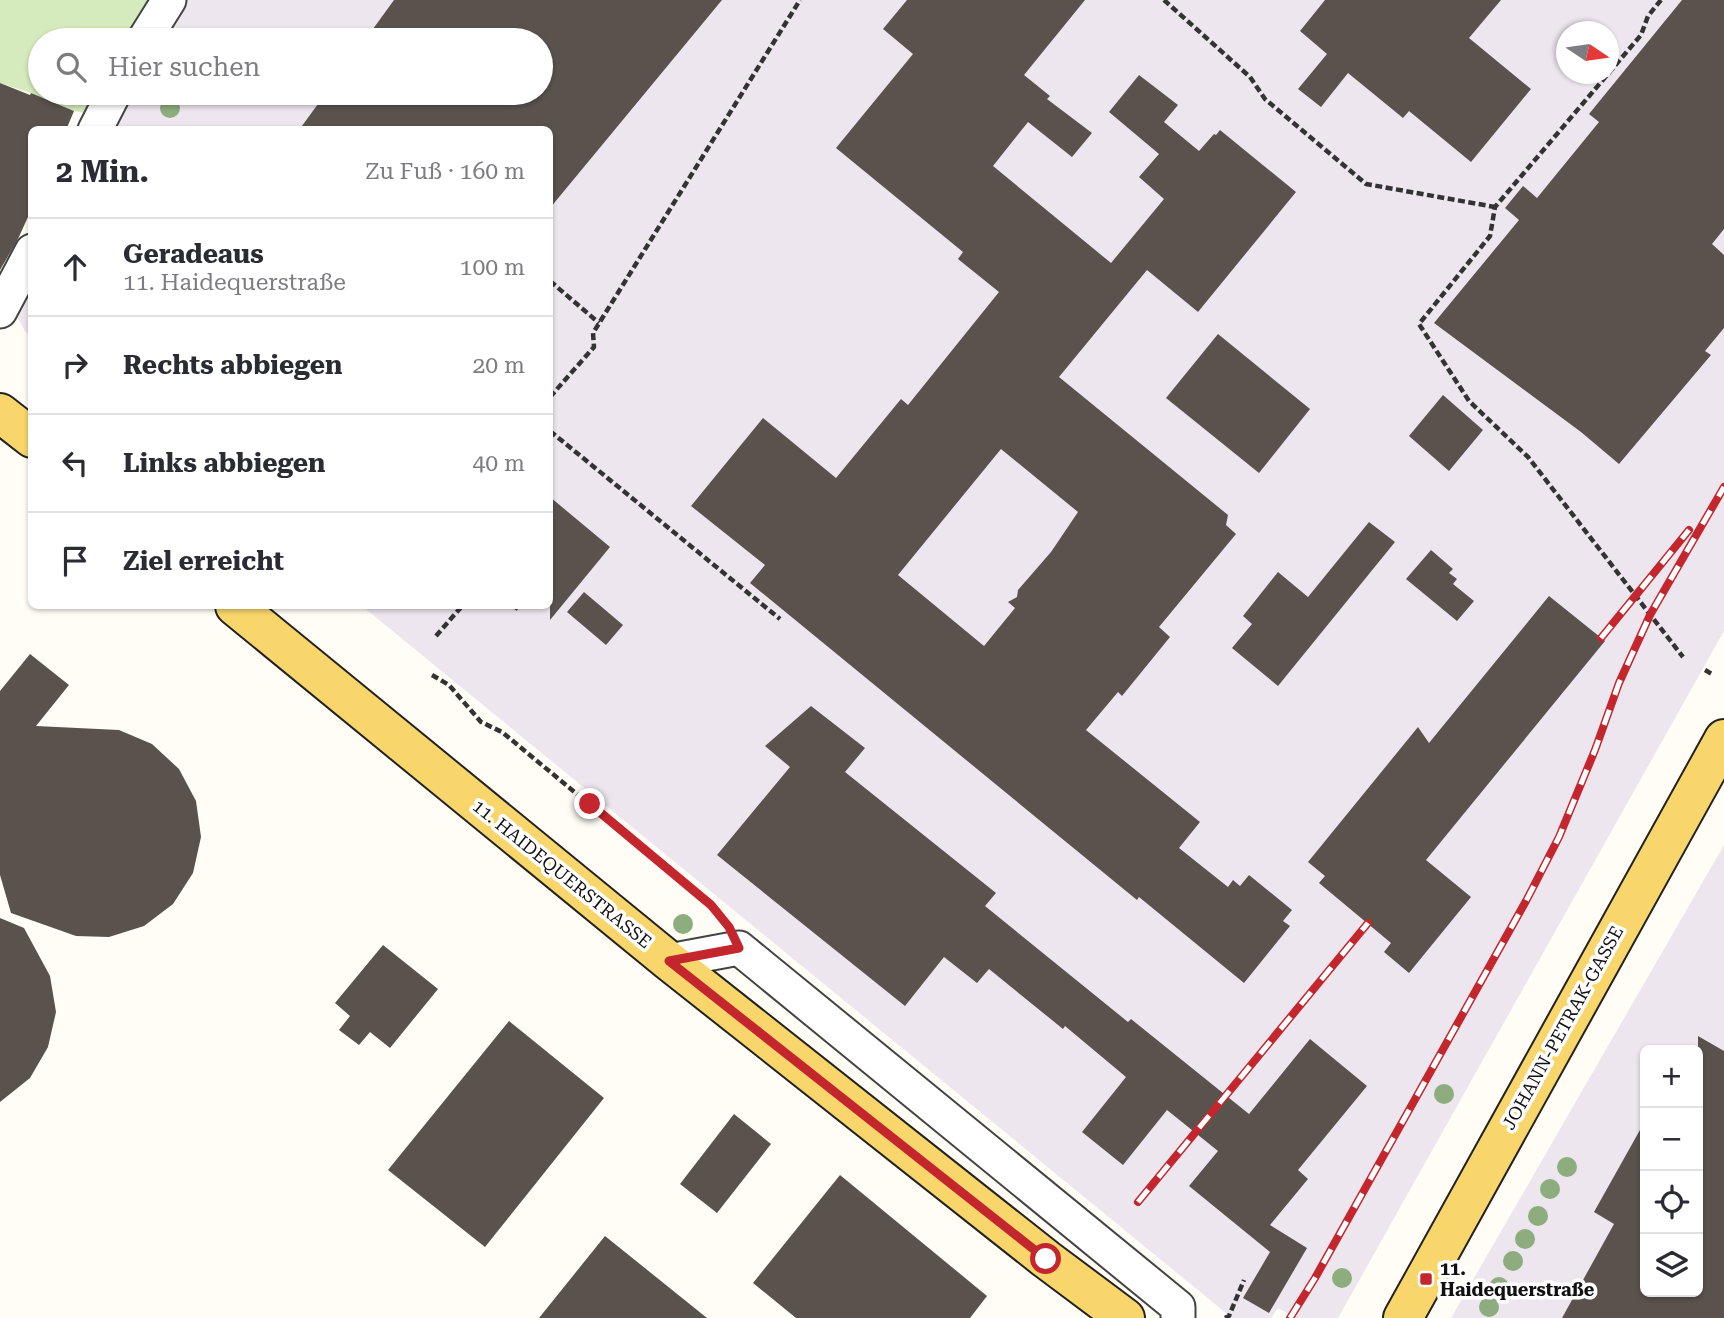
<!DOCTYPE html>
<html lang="de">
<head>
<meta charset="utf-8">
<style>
  body { margin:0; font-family:"Roboto Serif",serif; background:#f2f2f3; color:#2b2b33 }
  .controls { position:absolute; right:21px; bottom:21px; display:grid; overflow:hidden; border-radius:10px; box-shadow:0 2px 5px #0004 }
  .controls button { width:63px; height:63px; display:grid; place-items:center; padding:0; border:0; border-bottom:2px solid #e1e1e2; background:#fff; color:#2b2b33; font:35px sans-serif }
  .compass { position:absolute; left:1556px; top:21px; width:63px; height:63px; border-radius:50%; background:#fff; box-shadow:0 2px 5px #0004; rotate:103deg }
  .stop { position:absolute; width:21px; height:21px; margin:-16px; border:5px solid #c4262e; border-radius:50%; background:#fff }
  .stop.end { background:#c4262e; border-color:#fff; box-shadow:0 2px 7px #0008 }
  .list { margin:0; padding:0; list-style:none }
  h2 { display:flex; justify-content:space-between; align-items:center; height:91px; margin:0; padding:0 28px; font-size:30px }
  h2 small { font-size:23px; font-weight:400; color:#7c7c81 }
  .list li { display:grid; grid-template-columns:46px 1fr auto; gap:21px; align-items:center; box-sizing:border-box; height:98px; padding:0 28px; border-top:2px solid #e1e1e2 }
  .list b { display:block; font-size:26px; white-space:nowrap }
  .list p { margin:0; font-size:23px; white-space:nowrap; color:#7c7c81 }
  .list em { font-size:23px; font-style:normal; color:#7c7c81 }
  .icon { flex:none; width:38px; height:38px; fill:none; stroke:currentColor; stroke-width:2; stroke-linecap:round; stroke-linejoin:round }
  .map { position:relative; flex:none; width:1724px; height:1318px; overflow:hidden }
  .search { position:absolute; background:#fff; box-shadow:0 2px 5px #0004; left:28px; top:28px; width:525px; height:77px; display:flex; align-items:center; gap:18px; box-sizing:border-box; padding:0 24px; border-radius:38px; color:#7c7c81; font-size:26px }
  .panel { position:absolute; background:#fff; box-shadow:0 2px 5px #0004; left:28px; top:126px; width:525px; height:483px; border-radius:10px }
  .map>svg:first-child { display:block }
  .industrial { fill:#eee6ef; fill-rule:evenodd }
  .green { fill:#d5ebbd }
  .building { fill:#5a524d; fill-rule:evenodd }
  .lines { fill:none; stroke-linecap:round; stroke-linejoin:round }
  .minor-casing { stroke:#444; stroke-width:37 }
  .major-casing { stroke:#222; stroke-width:42 }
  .path { stroke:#333; stroke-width:4.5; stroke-dasharray:7 3.5; stroke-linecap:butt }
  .minor { stroke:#fff; stroke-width:33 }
  .major { stroke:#f9d66b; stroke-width:38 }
  .rail-casing { stroke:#c4262e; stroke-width:8 }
  .rail { stroke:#fff; stroke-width:5; stroke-dasharray:16; stroke-linecap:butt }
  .tree { fill:#8dad7f }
  .route { stroke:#c4262e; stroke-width:9 }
  .poi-dot { fill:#c4262e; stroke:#fff; stroke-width:2.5 }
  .labels { text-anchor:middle; stroke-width:7; stroke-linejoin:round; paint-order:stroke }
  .street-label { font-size:18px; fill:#111; stroke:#fff }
  .poi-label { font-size:18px; font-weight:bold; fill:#111; stroke:#fff; text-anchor:start }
</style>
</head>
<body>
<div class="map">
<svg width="1724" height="1318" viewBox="0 0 1724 1318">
  <rect width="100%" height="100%" fill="#fffdf5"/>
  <g class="industrial">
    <path d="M186,0H1724V631L1338,1318H1295L1278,1308L1271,1318H1232L362,606H550V130H115L133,93H541V40H160ZM1566,32H1608V74H1566Z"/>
    <polygon points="31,292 31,336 25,331 18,318"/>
    <path d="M1724,845V1318H1451ZM1645,1050H1698V1292H1645Z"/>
  </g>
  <polygon class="green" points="0,0 158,0 130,40 109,40 90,31 86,40 40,40 40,93 99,93 85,113 74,111 31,93 0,83"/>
  <g class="building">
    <polygon points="394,0 722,0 550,208 550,130 299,130 326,93 541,93 541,40 365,40"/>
    <path d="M907,0H1085L1024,75L1050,96L1047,99L1092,133L1072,157L1028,122L993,166L1111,263L1164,199L1139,177L1159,154L1109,112L1139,75L1178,105L1164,122L1199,151L1214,134L1216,135L1220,130L1296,192L1198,312L1147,270L1059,377L1228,515L1226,525L1236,534L1159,627L1170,637L1122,696L1118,692L1086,730L1200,822L1179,848L1228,887L1233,880L1240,886L1249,875L1292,910L1283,921L1290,926L1244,983L1139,897L1137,900L750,583L765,565L691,506L763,418L836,478L901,399L908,405L999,292L958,259L963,252L836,148L913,54L883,29ZM1001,449L1078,512L1051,552L1018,590L1017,597L1008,602L1015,608L984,646L898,575Z"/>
    <polygon points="1325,0 1501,0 1469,38 1531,89 1471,162 1409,111 1403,118 1348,73 1321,107 1298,89 1327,54 1300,31"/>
    <polygon points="1682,0 1724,0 1724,229 1712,244 1724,255 1724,328 1705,351 1711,355 1619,464 1581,432 1434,323 1519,220 1505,208 1523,186 1537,198 1599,122 1589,114"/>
    <polygon points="0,83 30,95 31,93 74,111 66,130 32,130 32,208 18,239 0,270"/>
    <polygon points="1218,334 1310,409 1259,473 1166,398"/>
    <polygon points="1443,395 1483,430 1449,471 1409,436"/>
    <polygon points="550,497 610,547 550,620"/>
    <polygon points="1369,522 1395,542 1278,686 1232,648 1252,624 1243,616 1278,572 1308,597"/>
    <polygon points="1431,550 1453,569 1449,573 1457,579 1453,584 1474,601 1457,621 1406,579"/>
    <polygon points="584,592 623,625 606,645 567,612"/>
    <polygon points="1549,596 1605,641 1426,860 1471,897 1409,973 1384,952 1391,943 1319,883 1325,876 1308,862 1418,727 1429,743"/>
    <polygon points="30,654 69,685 36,726 119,730 152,744 179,769 196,801 201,837 193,873 173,904 144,926 109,937 76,936 11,913 0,875 0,691"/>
    <polygon points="811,706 865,748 845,772 996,893 985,906 1128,1022 1131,1019 1249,1114 1310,1039 1367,1086 1298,1170 1308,1179 1270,1225 1307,1248 1269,1313 1243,1298 1270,1252 1189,1186 1218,1151 1167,1110 1123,1165 1082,1132 1126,1077 1065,1026 1063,1029 989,969 977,983 944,957 905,1006 717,855 790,767 765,746"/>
    <polygon points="0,918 24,928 50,976 56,1012 48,1047 30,1078 0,1102"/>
    <polygon points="383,945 438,989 390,1048 370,1032 359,1045 339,1030 350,1016 335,1003"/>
    <polygon points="509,1021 604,1098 485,1247 388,1170"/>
    <polygon points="1698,1036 1724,1051 1724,1318 1562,1318 1614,1224 1594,1212 1645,1121 1645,1292 1698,1292"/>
    <polygon points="734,1114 771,1144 717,1213 680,1184"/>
    <polygon points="840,1175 987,1296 970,1318 796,1318 753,1283"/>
    <polygon points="605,1236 707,1318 539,1318"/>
  </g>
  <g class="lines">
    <defs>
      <g id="minor">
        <polyline points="144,40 169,0"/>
        <polyline points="95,130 114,93"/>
        <polyline points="0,311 32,251"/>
        <polyline points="669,961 739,948 1178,1307 1178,1318"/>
      </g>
      <g id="major">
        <polyline points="0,413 32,438"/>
        <polyline points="235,606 669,961 1046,1259 1125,1318"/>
        <polyline points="1403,1318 1724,739"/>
      </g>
    </defs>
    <use href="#minor" class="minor-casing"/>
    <use href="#major" class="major-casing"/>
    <g class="path">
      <polyline points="1164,0 1250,77 1265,99 1366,184 1495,207"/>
      <polyline points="1661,0 1648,16 1641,35 1495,207 1490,236 1419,324 1469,401 1528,457 1683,657"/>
      <polyline points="550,281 599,323"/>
      <polyline points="550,397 594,347 593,333 800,0"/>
      <polyline points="550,431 780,619"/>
      <polyline points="514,606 518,609"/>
      <polyline points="436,636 462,606"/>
      <polyline points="1705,670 1712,674"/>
      <polyline points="432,675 449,685 481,722 502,732 711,905 722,918"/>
      <polyline points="1225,1318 1229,1316 1244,1280"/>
    </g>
    <use href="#minor" class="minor"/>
    <use href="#major" class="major"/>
    <defs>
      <g id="rail">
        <polyline points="1601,638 1689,530"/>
        <polyline points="1138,1202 1368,923"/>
        <polyline points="1290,1318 1315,1278 1526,901 1559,837 1595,750 1619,683 1650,615 1724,487"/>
      </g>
    </defs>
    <use href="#rail" class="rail-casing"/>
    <use href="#rail" class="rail"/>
  </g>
  <g class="tree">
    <circle cx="170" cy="108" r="10"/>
    <circle cx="683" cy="924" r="10"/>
    <circle cx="1444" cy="1094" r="10"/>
    <circle cx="1567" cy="1167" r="10"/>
    <circle cx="1550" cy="1189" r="10"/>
    <circle cx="1538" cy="1216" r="10"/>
    <circle cx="1525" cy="1239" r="10"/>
    <circle cx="1513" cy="1261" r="10"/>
    <circle cx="1342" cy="1278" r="10"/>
    <circle cx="1499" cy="1287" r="10"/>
    <circle cx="1489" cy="1307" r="10"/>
  </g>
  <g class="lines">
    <polyline class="route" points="590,804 711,905 729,927 739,948 669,961 1046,1259"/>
  </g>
  <rect class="poi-dot" x="1419" y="1272" width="14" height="14" rx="3.5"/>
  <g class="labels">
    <g class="street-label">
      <text transform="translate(562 874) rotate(39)" y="6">11. HAIDEQUERSTRASSE</text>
      <text transform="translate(1563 1028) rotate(-61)" y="6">JOHANN-PETRAK-GASSE</text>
    </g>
    <g class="poi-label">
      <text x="1440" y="1275">11.<tspan x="1440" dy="21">Haidequerstraße</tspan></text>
    </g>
  </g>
</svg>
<div class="controls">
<button>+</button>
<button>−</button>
<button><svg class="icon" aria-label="locate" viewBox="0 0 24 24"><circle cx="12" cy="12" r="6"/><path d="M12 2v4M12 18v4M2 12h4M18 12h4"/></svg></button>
<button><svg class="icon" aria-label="layers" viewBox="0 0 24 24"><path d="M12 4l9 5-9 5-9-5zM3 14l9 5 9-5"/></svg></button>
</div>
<svg class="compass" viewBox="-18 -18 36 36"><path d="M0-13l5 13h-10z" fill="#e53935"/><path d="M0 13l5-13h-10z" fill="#7c7c81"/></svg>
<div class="stop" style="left:1046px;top:1259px"></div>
<div class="stop end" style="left:590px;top:804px"></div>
<div class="search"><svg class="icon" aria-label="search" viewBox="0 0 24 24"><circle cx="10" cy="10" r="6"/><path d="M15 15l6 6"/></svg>Hier suchen</div>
<section class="panel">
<h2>2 Min.<small>Zu Fuß · 160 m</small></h2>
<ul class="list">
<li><svg class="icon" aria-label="ahead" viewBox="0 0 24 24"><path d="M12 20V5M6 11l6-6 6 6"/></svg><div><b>Geradeaus</b><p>11. Haidequerstraße</p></div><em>100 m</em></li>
<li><svg class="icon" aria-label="right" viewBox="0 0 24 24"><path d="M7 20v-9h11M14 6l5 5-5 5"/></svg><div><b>Rechts abbiegen</b></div><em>20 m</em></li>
<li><svg class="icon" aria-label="left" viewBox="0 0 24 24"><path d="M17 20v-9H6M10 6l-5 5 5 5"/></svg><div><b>Links abbiegen</b></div><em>40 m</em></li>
<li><svg class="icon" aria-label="arrive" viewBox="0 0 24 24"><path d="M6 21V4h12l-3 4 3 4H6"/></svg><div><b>Ziel erreicht</b></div></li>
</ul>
</section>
</div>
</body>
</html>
